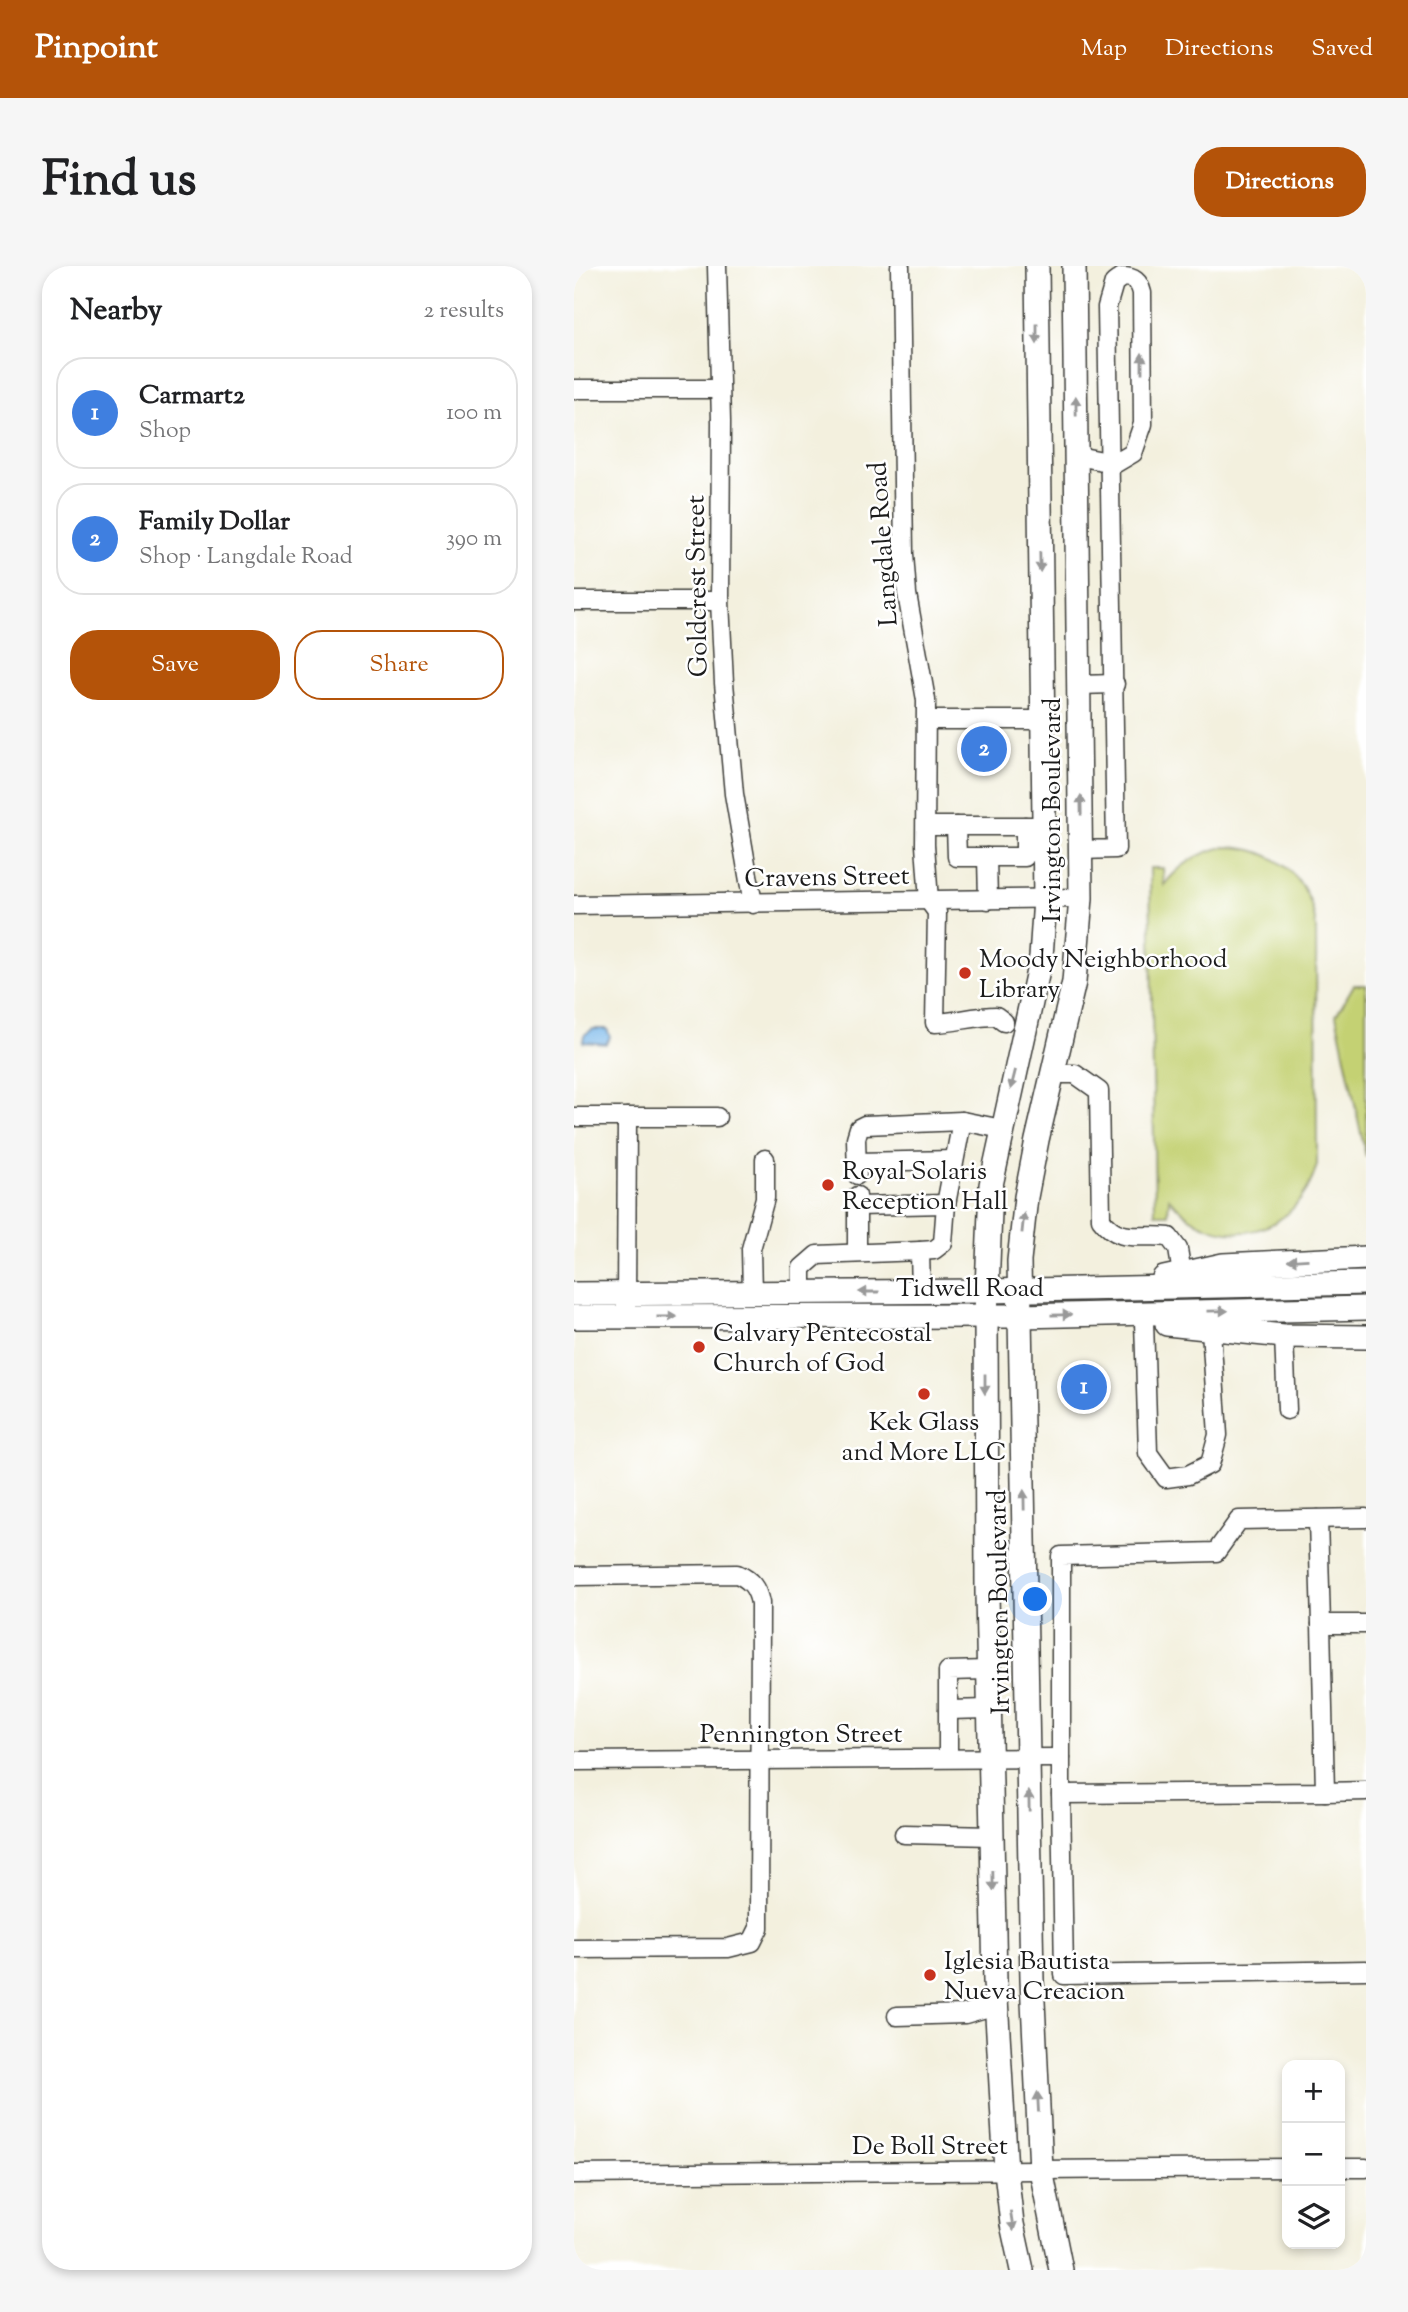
<!DOCTYPE html>
<html lang="en">
<head>
<meta charset="utf-8">
<style>
  body { margin:0; font-family:"Sorts Mill Goudy",serif; background:#f6f6f6; color:#202124 }
  .controls { position:absolute; right:21px; bottom:21px; display:grid; overflow:hidden; border-radius:14px; box-shadow:0 4px 10px #0003 }
  .controls button { width:63px; height:63px; display:grid; place-items:center; padding:0; border:0; border-bottom:2px solid #e0e0e0; background:#fff; color:#202124; font:35px sans-serif }
  .you { position:absolute; left:462px; top:1334px; width:24px; height:24px; margin:-18px; border:5px solid #fff; border-radius:50%; background:#1a73e8; box-shadow:0 0 0 10px #1a73e833 }
  .badge { display:grid; place-items:center; width:46px; height:46px; border-radius:50%; background:#b45309; color:#fff; font-size:23px; font-weight:700 }
  .pin { position:absolute; translate:-50% -50%; border:4px solid #fff; box-shadow:0 2px 7px #0006 }
  .list { margin:0; padding:0; list-style:none }
  h2 { display:flex; justify-content:space-between; align-items:center; height:91px; margin:0; padding:0 28px; font-size:30px }
  h2 small { font-size:23px; font-weight:400; color:#757577 }
  .list li { display:grid; grid-template-columns:46px 1fr auto; gap:21px; align-items:center; box-sizing:border-box; height:112px; margin:0 14px 14px; padding:0 14px; border:2px solid #e0e0e0; border-radius:28px }
  .list b { display:block; font-size:26px; white-space:nowrap }
  .list p { margin:0; font-size:23px; white-space:nowrap; color:#757577 }
  .list em { font-size:23px; font-style:normal; color:#757577 }
  .actions { display:flex; gap:14px; padding:21px 28px }
  .actions a { flex:1; padding:16px 0; border:2px solid #b45309; border-radius:28px; text-align:center; font-size:24px; color:#b45309 }
  .actions .main { background:#b45309; color:#fff }
  .icon { flex:none; width:38px; height:38px; fill:none; stroke:currentColor; stroke-width:2; stroke-linecap:round; stroke-linejoin:round }
  .map { position:relative; flex:none; width:792px; height:2004px; overflow:hidden; border-radius:28px }
  header { display:flex; align-items:center; gap:42px; box-sizing:border-box; height:98px; padding:0 35px; background:#b45309; color:#fff }
  header strong { font-size:33px }
  nav { display:flex; gap:38px; margin-inline-start:auto; font-size:24px }
  .intro { display:flex; align-items:center; justify-content:space-between; box-sizing:border-box; height:168px; padding:0 42px }
  h1 { margin:0; font-size:49px }
  .button { padding:18px 32px; border-radius:28px; background:#b45309; color:#fff; font-size:24px; font-weight:700 }
  main { display:flex; gap:42px; padding:0 42px }
  aside { flex:1; background:#fff; border-radius:28px; box-shadow:0 4px 10px #0003 }
  .map>svg:first-child { display:block }
  .green { fill:#c4d173; stroke:#707648; stroke-width:2 }
  .water { fill:#75b5e9; stroke:#486882; stroke-width:2 }
  .lines { fill:none; stroke-linecap:round; stroke-linejoin:round }
  .minor-casing { stroke:#3c3c39; stroke-width:21 }
  .major-casing { stroke:#3c3c39; stroke-width:26 }
  .minor { stroke:#fff; stroke-width:18 }
  .major { stroke:#fff; stroke-width:23 }
  .oneway { fill:#999 }
  .poi-dot { fill:#c8321e; stroke:#fff; stroke-width:2.5 }
  .labels { text-anchor:middle; stroke-width:5; stroke-linejoin:round; paint-order:stroke }
  .street-label { font-size:26px; fill:#1c1c1c; stroke:#fff }
  .poi-label { font-size:26px; fill:#1c1c1c; stroke:#fff; text-anchor:start }
</style>
</head>
<body>
<header>
<strong>Pinpoint</strong>
<nav><a>Map</a><a>Directions</a><a>Saved</a></nav>
</header>
<div class="intro"><h1>Find us</h1><a class="button">Directions</a></div>
<main>
<aside>
<h2>Nearby<small>2 results</small></h2>
<ul class="list">
<li><span class="badge" style="background:#3f7fe0">1</span><div><b>Carmart2</b><p>Shop</p></div><em>100 m</em></li>
<li><span class="badge" style="background:#3f7fe0">2</span><div><b>Family Dollar</b><p>Shop · Langdale Road</p></div><em>390 m</em></li>
</ul>
<div class="actions"><a class="main">Save</a><a>Share</a></div>
</aside>
<div class="map">
<svg width="792" height="2004" viewBox="0 0 792 2004">
  <rect width="100%" height="100%" fill="#fff"/>
  <filter id="ink" filterUnits="userSpaceOnUse"><feTurbulence type="fractalNoise" baseFrequency=".0143" numOctaves="2"/><feDisplacementMap in="SourceGraphic" scale="14" xChannelSelector="R" yChannelSelector="G"/><feConvolveMatrix kernelMatrix="1 2 1 2 8 2 1 2 1" color-interpolation-filters="sRGB"/></filter>
  <filter id="wash" filterUnits="userSpaceOnUse"><feTurbulence type="fractalNoise" baseFrequency=".00686" numOctaves="4" result="noise"/><feDisplacementMap in="SourceGraphic" scale="28" xChannelSelector="R" yChannelSelector="G"/><feGaussianBlur stdDeviation="1.57" result="paint"/><feColorMatrix in="noise" values="0 0 0 0 0 0 0 0 0 0 0 0 0 0 0 0 0 1.4 0 .05"/><feComposite in="paint" operator="in"/></filter>
  <g filter="url(#wash)">
    <rect width="100%" height="100%" fill="#f3f0de"/>
    <g class="green">
      <path d="M651,581C701,581 737,612 742,662L743,899C723,972 643,990 595,932L594,948H581L576,602H589L590,619C606,598 625,586 651,581Z"/>
      <polygon points="780,719 792,719 792,891 762,749"/>
    </g>
    <polygon class="water" points="19,763 33,763 36,771 32,778 9,776 10,769"/>
  </g>
  <g filter="url(#ink)">
    <g class="lines">
      <defs>
        <g id="minor">
          <polyline points="143,0 147,156 146,335 150,417 160,528 179,638"/>
          <path d="M326,0L330,288L333,328L352,434L351,579L355,635L363,646L361,757C383,756 400,750 422,750L430,756"/>
          <polyline points="0,123 145,123"/>
          <polyline points="503,190 529,195 537,200"/>
          <polyline points="0,335 146,335"/>
          <polyline points="505,419 541,418"/>
          <polyline points="353,454 469,454"/>
          <polyline points="352,560 460,560"/>
          <polyline points="382,560 383,591 451,591 451,560"/>
          <path d="M507,584L542,583L533,41L540,17L548,11C560,11 565,15 568,27L569,158L559,187L537,200"/>
          <polyline points="413,591 414,634"/>
          <polyline points="0,639 507,632"/>
          <path d="M478,808H501L525,825L527,953C546,979 566,967 595,971L604,983L608,1008"/>
          <polyline points="0,851 143,851"/>
          <polyline points="283,896 380,894"/>
          <polyline points="283,909 282,872 285,862 291,859 388,855"/>
          <polyline points="283,940 372,938"/>
          <polyline points="346,985 360,984 369,977 372,938 388,855 428,863"/>
          <polyline points="283,986 283,930"/>
          <polyline points="228,1026 228,1002 243,989 346,985 347,1026"/>
          <polyline points="178,1027 177,983 191,932 191,893"/>
          <polyline points="52,1040 53,851"/>
          <polyline points="570,1055 574,1187 592,1212 614,1209 636,1198 644,1169 637,1064"/>
          <polyline points="710,1070 713,1144"/>
          <polyline points="792,1252 665,1254 642,1286 487,1290 487,1528 751,1526 747,1358 792,1358"/>
          <polyline points="744,1253 747,1358"/>
          <path d="M0,1310L163,1308C177,1314 183,1322 186,1337L185,1662L178,1676L154,1682L0,1683"/>
          <polyline points="374,1444 415,1443"/>
          <polyline points="374,1492 374,1405 414,1404"/>
          <polyline points="0,1495 487,1492"/>
          <polyline points="751,1526 792,1525"/>
          <polyline points="487,1528 490,1709 792,1704"/>
          <polyline points="330,1568 418,1570"/>
          <polyline points="323,1750 391,1748 422,1739"/>
          <polyline points="766,1902 792,1902"/>
          <polyline points="0,1908 713,1902"/>
        </g>
        <g id="major">
          <polyline points="590,1012 649,999 792,992"/>
          <polyline points="0,1028 412,1025 792,1017"/>
          <polyline points="0,1051 447,1050 792,1042"/>
          <polyline points="593,1058 710,1070 792,1071"/>
          <polyline points="448,2004 438,1958 432,1905 421,1715 413,1327 412,1050 417,919 467,691 471,633 463,0"/>
          <polyline points="487,2004 467,1904 458,1714 445,995 452,931 463,874 500,716 507,632 500,0"/>
        </g>
      </defs>
      <use href="#minor" class="minor-casing"/>
      <use href="#major" class="major-casing"/>
      <use href="#minor" class="minor"/>
      <use href="#major" class="major"/>
    </g>
    <defs><path id="oneway-solid" d="M-6-.8H1V-3.2L6.5 0L1 3.2V.8H-6Z" transform="scale(1.75)"/></defs>
    <g class="oneway">
      <use href="#oneway-solid" transform="translate(463 68) rotate(90)"/>
      <use href="#oneway-solid" transform="translate(568 97) rotate(-90)"/>
      <use href="#oneway-solid" transform="translate(502 140) rotate(-91)"/>
      <use href="#oneway-solid" transform="translate(466 296) rotate(89)"/>
      <use href="#oneway-solid" transform="translate(507 539) rotate(-91)"/>
      <use href="#oneway-solid" transform="translate(439 814) rotate(104)"/>
      <use href="#oneway-solid" transform="translate(449 957) rotate(-84)"/>
      <use href="#oneway-solid" transform="translate(724 994) rotate(177)"/>
      <use href="#oneway-solid" transform="translate(295 1026) rotate(180)"/>
      <use href="#oneway-solid" transform="translate(644 1045) rotate(-1)"/>
      <use href="#oneway-solid" transform="translate(487 1049) rotate(-1)"/>
      <use href="#oneway-solid" transform="translate(93 1051)"/>
      <use href="#oneway-solid" transform="translate(411 1118) rotate(90)"/>
      <use href="#oneway-solid" transform="translate(450 1234) rotate(-91)"/>
      <use href="#oneway-solid" transform="translate(455 1535) rotate(-91)"/>
      <use href="#oneway-solid" transform="translate(419 1615) rotate(89)"/>
      <use href="#oneway-solid" transform="translate(464 1836) rotate(-93)"/>
      <use href="#oneway-solid" transform="translate(438 1955) rotate(81)"/>
    </g>
  </g>
  <g class="poi-dot">
    <circle cx="391" cy="707" r="7"/>
    <circle cx="254" cy="919" r="7"/>
    <circle cx="125" cy="1081" r="7"/>
    <circle cx="350" cy="1128" r="7"/>
    <circle cx="356" cy="1709" r="7"/>
  </g>
  <g class="labels">
    <g class="street-label">
      <text transform="translate(308 278) rotate(-94)" y="9">Langdale Road</text>
      <text transform="translate(122 320) rotate(-91)" y="9">Goldcrest Street</text>
      <text transform="translate(477 544) rotate(-90)" y="9">Irvington Boulevard</text>
      <text transform="translate(253 610) rotate(-1)" y="9">Cravens Street</text>
      <text x="396" y="1030">Tidwell Road</text>
      <text transform="translate(424 1336) rotate(-91)" y="9">Irvington Boulevard</text>
      <text x="227" y="1476">Pennington Street</text>
      <text x="356" y="1888">De Boll Street</text>
    </g>
    <g class="poi-label">
      <text x="405" y="701">Moody Neighborhood<tspan x="405" dy="30">Library</tspan></text>
      <text x="268" y="913">Royal Solaris<tspan x="268" dy="30">Reception Hall</tspan></text>
      <text x="139" y="1075">Calvary Pentecostal<tspan x="139" dy="30">Church of God</tspan></text>
      <text x="350" y="1164" text-anchor="middle">Kek Glass<tspan x="350" dy="30">and More LLC</tspan></text>
      <text x="370" y="1703">Iglesia Bautista<tspan x="370" dy="30">Nueva Creacion</tspan></text>
    </g>
  </g>
</svg>
<div class="controls">
<button>+</button>
<button>−</button>
<button><svg class="icon" aria-label="layers" viewBox="0 0 24 24"><path d="M12 4l9 5-9 5-9-5zM3 14l9 5 9-5"/></svg></button>
</div>
<div class="you"></div>
<div class="pin badge" style="left:510px;top:1121px;background:#3f7fe0">1</div>
<div class="pin badge" style="left:410px;top:483px;background:#3f7fe0">2</div>
</div>
</main>
</body>
</html>
